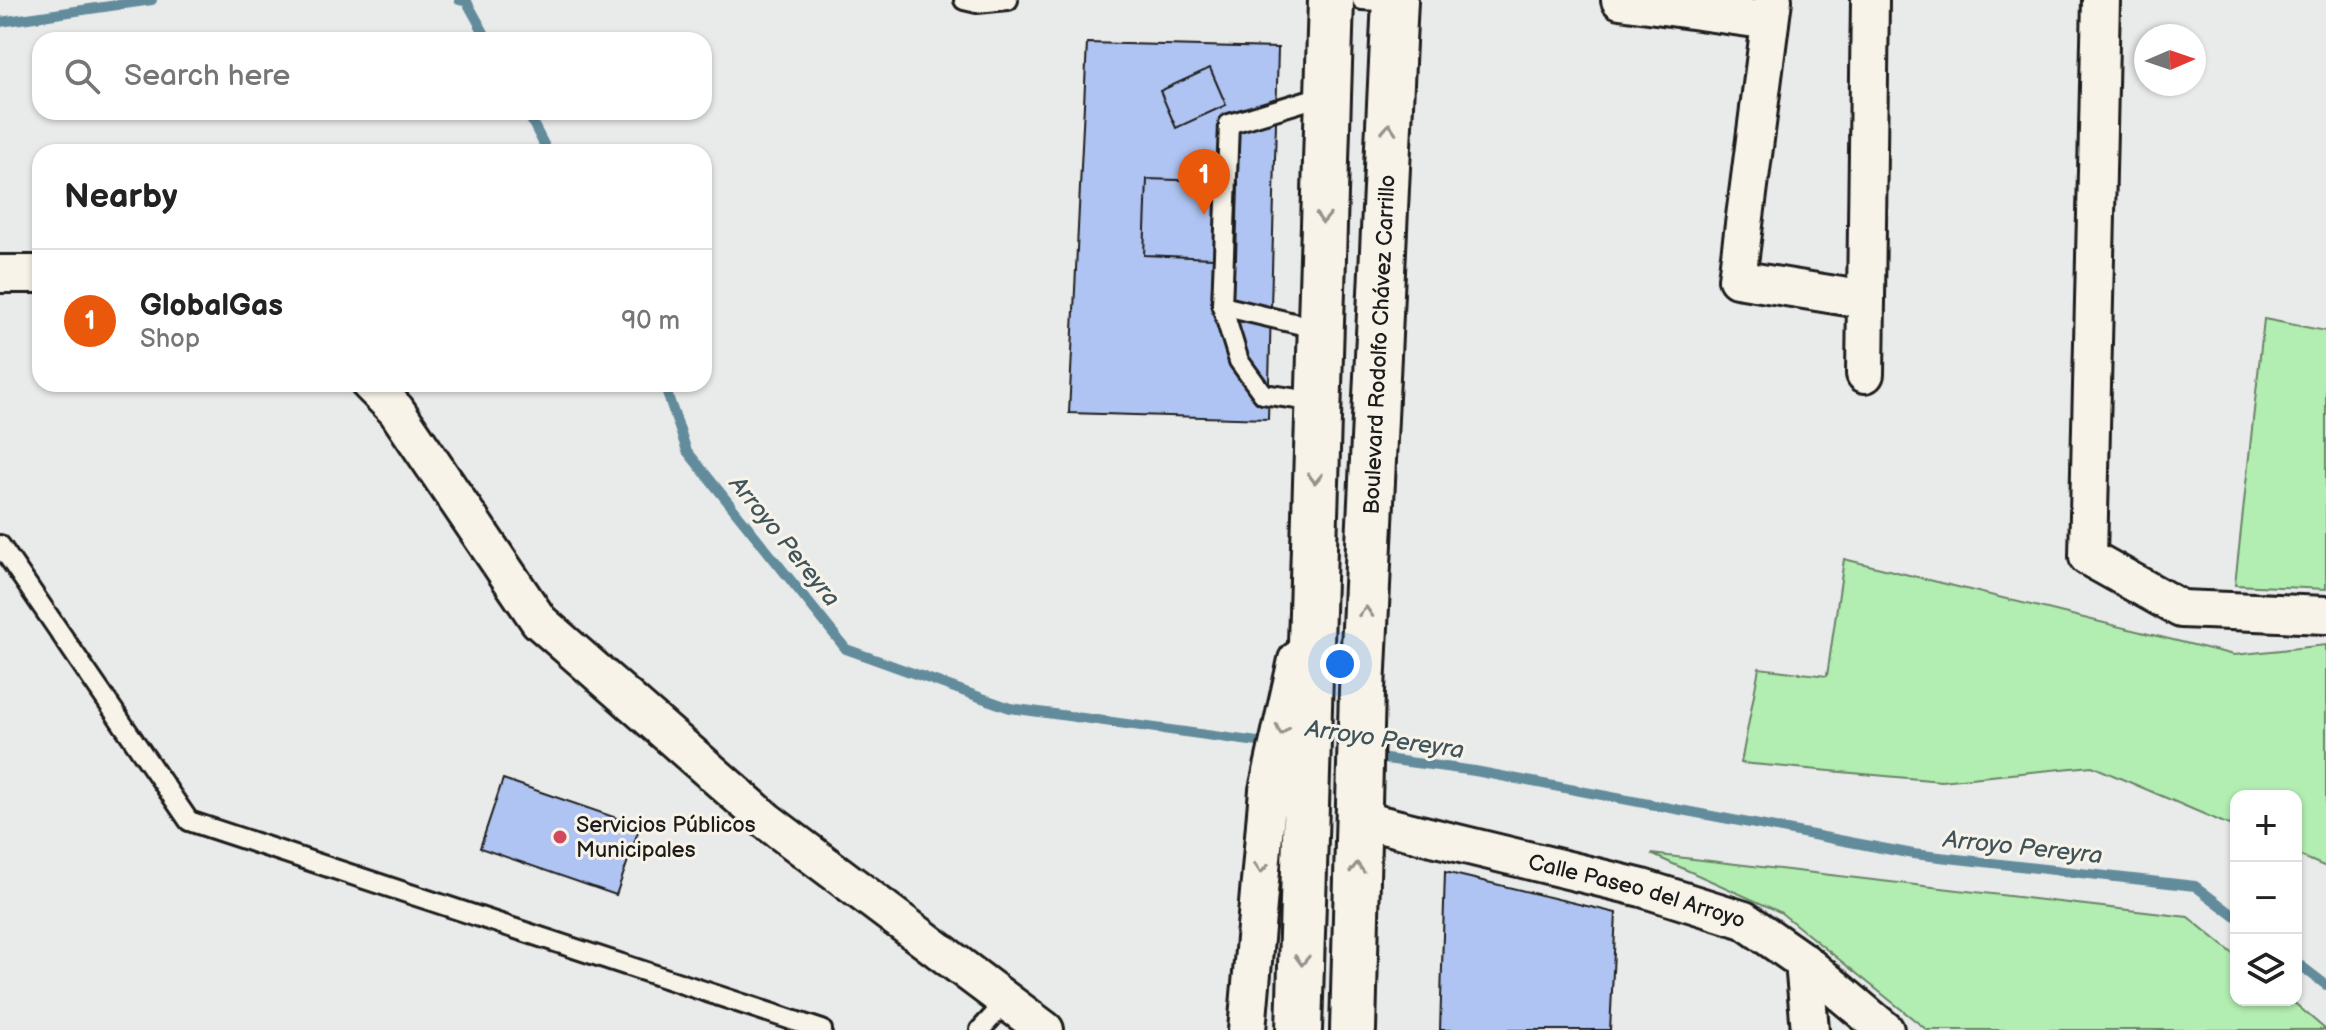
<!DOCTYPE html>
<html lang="en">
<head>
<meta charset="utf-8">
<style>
  body { margin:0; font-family:"Balsamiq Sans",sans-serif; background:#f6f6f6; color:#222 }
  .controls { position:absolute; right:24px; bottom:24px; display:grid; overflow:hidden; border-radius:16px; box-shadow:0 2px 6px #0004 }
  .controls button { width:72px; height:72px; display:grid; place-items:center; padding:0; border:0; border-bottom:2px solid #e0e0e0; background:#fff; color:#222; font:40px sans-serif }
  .compass { position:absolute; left:2134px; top:24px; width:72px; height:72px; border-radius:50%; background:#fff; box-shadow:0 2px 6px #0004; rotate:88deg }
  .you { position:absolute; left:1340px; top:664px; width:28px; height:28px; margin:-20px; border:6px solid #fff; border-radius:50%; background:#1a73e8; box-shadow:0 0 0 12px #1a73e833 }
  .badge { display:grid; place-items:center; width:52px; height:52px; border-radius:50%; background:#ea580c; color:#fff; font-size:26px; font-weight:700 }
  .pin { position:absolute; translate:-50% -66px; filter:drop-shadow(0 2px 4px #0008) }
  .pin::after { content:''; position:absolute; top:42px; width:28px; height:24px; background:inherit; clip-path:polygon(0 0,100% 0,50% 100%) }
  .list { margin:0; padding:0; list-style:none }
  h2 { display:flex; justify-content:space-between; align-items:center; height:104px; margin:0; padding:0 32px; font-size:34px }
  h2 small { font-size:26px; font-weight:400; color:#767676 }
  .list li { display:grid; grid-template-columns:52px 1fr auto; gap:24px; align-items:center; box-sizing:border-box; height:144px; padding:0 32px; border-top:2px solid #e0e0e0 }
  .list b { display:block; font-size:30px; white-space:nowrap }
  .list p { margin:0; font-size:26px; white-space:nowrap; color:#767676 }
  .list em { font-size:26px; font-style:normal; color:#767676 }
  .icon { flex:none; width:44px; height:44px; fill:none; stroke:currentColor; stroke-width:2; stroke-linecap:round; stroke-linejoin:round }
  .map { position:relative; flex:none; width:2326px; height:1030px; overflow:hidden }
  .search { position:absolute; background:#fff; box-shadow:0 2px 6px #0004; left:32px; top:32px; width:680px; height:88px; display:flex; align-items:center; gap:20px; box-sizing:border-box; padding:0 28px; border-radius:24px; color:#767676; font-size:30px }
  .panel { position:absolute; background:#fff; box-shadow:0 2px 6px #0004; left:32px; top:144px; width:680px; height:248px; border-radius:24px }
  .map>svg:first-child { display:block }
  .green { fill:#b2edb1; stroke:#678466; stroke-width:2 }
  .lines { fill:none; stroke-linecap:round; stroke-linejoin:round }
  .stream { stroke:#628c9c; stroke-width:10 }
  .building { fill:#afc4f2; stroke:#1c1c1c; stroke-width:2 }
  .service-casing { stroke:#1c1c1c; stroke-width:24 }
  .minor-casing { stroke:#1c1c1c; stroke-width:42 }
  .primary-casing { stroke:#1c1c1c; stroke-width:50 }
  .service { stroke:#f7f3e8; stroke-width:18 }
  .minor { stroke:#f7f3e8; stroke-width:36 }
  .primary { stroke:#f7f3e8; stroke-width:44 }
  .oneway { stroke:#94928c }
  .poi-dot { fill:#d1495b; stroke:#f7f3e8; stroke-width:3 }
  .labels { text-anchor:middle; stroke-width:6; stroke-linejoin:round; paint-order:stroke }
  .street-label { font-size:22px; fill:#1c1c1c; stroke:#f7f3e8 }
  .poi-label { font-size:22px; fill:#1c1c1c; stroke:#f7f3e8; text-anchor:start }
  .water-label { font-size:24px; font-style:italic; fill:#3f545c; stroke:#f7f3e8 }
</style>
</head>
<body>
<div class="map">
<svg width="2326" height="1030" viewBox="0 0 2326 1030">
  <rect width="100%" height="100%" fill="#e9eaea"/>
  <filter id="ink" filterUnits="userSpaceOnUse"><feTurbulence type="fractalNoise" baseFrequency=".0125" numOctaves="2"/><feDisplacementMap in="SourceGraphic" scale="16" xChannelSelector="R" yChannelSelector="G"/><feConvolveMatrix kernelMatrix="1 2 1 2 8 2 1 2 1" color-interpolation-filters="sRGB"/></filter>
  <g filter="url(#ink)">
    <g class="green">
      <polygon points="2264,319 2326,331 2326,589 2235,585"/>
      <polygon points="1844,559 2234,655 2326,645 2326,867 2296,854 2296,796 2236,796 2236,828 2092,766 1941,781 1741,763 1759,668 1827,676"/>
      <polygon points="1651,854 2188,917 2236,956 2236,1000 2291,1000 2326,1030 1927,1030 1780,912"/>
    </g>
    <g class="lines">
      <g class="stream">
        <polyline points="459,0 467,2 488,40"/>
        <polyline points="0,22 152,0"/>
        <polyline points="527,112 548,152"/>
        <polyline points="664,384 687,451 846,649 1010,708 1272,744"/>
        <polyline points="1371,757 1475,771 1913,854 2195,886 2236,917"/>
        <polyline points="2296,962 2326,985"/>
      </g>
    </g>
    <g class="building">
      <polygon points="1087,43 1278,48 1268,419 1069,413"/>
      <polygon points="1210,68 1226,105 1176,128 1160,91"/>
      <polygon points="1147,179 1238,182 1236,259 1144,255"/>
      <polygon points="503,779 640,826 616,895 480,848"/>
      <polygon points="1445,872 1616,913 1610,1030 1440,1030"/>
    </g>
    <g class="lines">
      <defs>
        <g id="service">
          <polyline points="964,0 977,3 1008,0"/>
          <polyline points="1362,0 1395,2"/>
          <polyline points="1222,306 1319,329"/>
          <polyline points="1318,402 1263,394 1239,361 1222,306 1229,124 1328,94"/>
          <polyline points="0,545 189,821 822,1030"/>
          <polyline points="980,1030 1006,1002"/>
        </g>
        <g id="minor">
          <polyline points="1620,0 1770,21"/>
          <polyline points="1773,0 1737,279 1866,300"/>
          <polyline points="2101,0 2088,557 2181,609 2326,615"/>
          <polyline points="0,274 40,274"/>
          <polyline points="1865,374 1870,0"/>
          <polyline points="370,384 396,410 539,621 767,821 1045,1030"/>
          <path id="s1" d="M1358,819L1642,888L1744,920L1804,962L1885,1030"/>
          <polyline points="1804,962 1810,1030"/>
          <polyline points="1247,1030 1268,790 1297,660"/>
        </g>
        <g id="primary">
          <polyline points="1299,1030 1331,0"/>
          <path id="s2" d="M1353,1030L1362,690L1395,0"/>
        </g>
      </defs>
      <use href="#service" class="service-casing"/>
      <use href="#minor" class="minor-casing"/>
      <use href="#primary" class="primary-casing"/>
      <use href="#service" class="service"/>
      <use href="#minor" class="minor"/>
      <use href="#primary" class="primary"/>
    </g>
    <defs><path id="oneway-chevron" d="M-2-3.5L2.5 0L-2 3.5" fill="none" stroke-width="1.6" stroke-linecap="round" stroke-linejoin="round" transform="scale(2)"/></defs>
    <g class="oneway">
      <use href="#oneway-chevron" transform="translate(1389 129) rotate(-87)"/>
      <use href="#oneway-chevron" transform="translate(1323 218) rotate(92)"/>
      <use href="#oneway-chevron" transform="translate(1315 478) rotate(92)"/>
      <use href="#oneway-chevron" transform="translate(1366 612) rotate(-87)"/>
      <use href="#oneway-chevron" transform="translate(1282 730) rotate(103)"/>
      <use href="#oneway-chevron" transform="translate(1261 868) rotate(95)"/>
      <use href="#oneway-chevron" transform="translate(1357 868) rotate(-89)"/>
      <use href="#oneway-chevron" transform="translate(1302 960) rotate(92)"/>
    </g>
  </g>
  <circle class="poi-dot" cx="560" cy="837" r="8"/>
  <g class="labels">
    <g class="street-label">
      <text dy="8" stroke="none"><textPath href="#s2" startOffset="686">Boulevard Rodolfo Chávez Carrillo</textPath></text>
      <text dy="8" stroke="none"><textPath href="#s1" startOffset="288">Calle Paseo del Arroyo</textPath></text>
    </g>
    <g class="poi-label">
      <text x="576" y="832">Servicios Públicos<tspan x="576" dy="25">Municipales</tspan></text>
    </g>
    <g class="water-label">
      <text transform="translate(785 541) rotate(51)" y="8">Arroyo Pereyra</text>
      <text transform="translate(1385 739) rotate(8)" y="8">Arroyo Pereyra</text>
      <text transform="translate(2023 847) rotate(6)" y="8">Arroyo Pereyra</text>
    </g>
  </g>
</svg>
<div class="controls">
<button>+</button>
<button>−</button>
<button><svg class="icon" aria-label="layers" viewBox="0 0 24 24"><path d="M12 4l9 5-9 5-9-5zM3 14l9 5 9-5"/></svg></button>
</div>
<svg class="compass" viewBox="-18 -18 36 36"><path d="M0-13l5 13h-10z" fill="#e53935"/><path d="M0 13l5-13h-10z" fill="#767676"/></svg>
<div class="you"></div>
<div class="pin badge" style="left:1204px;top:215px">1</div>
<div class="search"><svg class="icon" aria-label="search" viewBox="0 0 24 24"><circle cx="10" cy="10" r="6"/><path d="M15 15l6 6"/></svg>Search here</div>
<section class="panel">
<h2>Nearby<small></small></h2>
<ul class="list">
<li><span class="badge">1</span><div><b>GlobalGas</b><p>Shop</p></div><em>90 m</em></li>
</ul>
</section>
</div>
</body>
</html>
